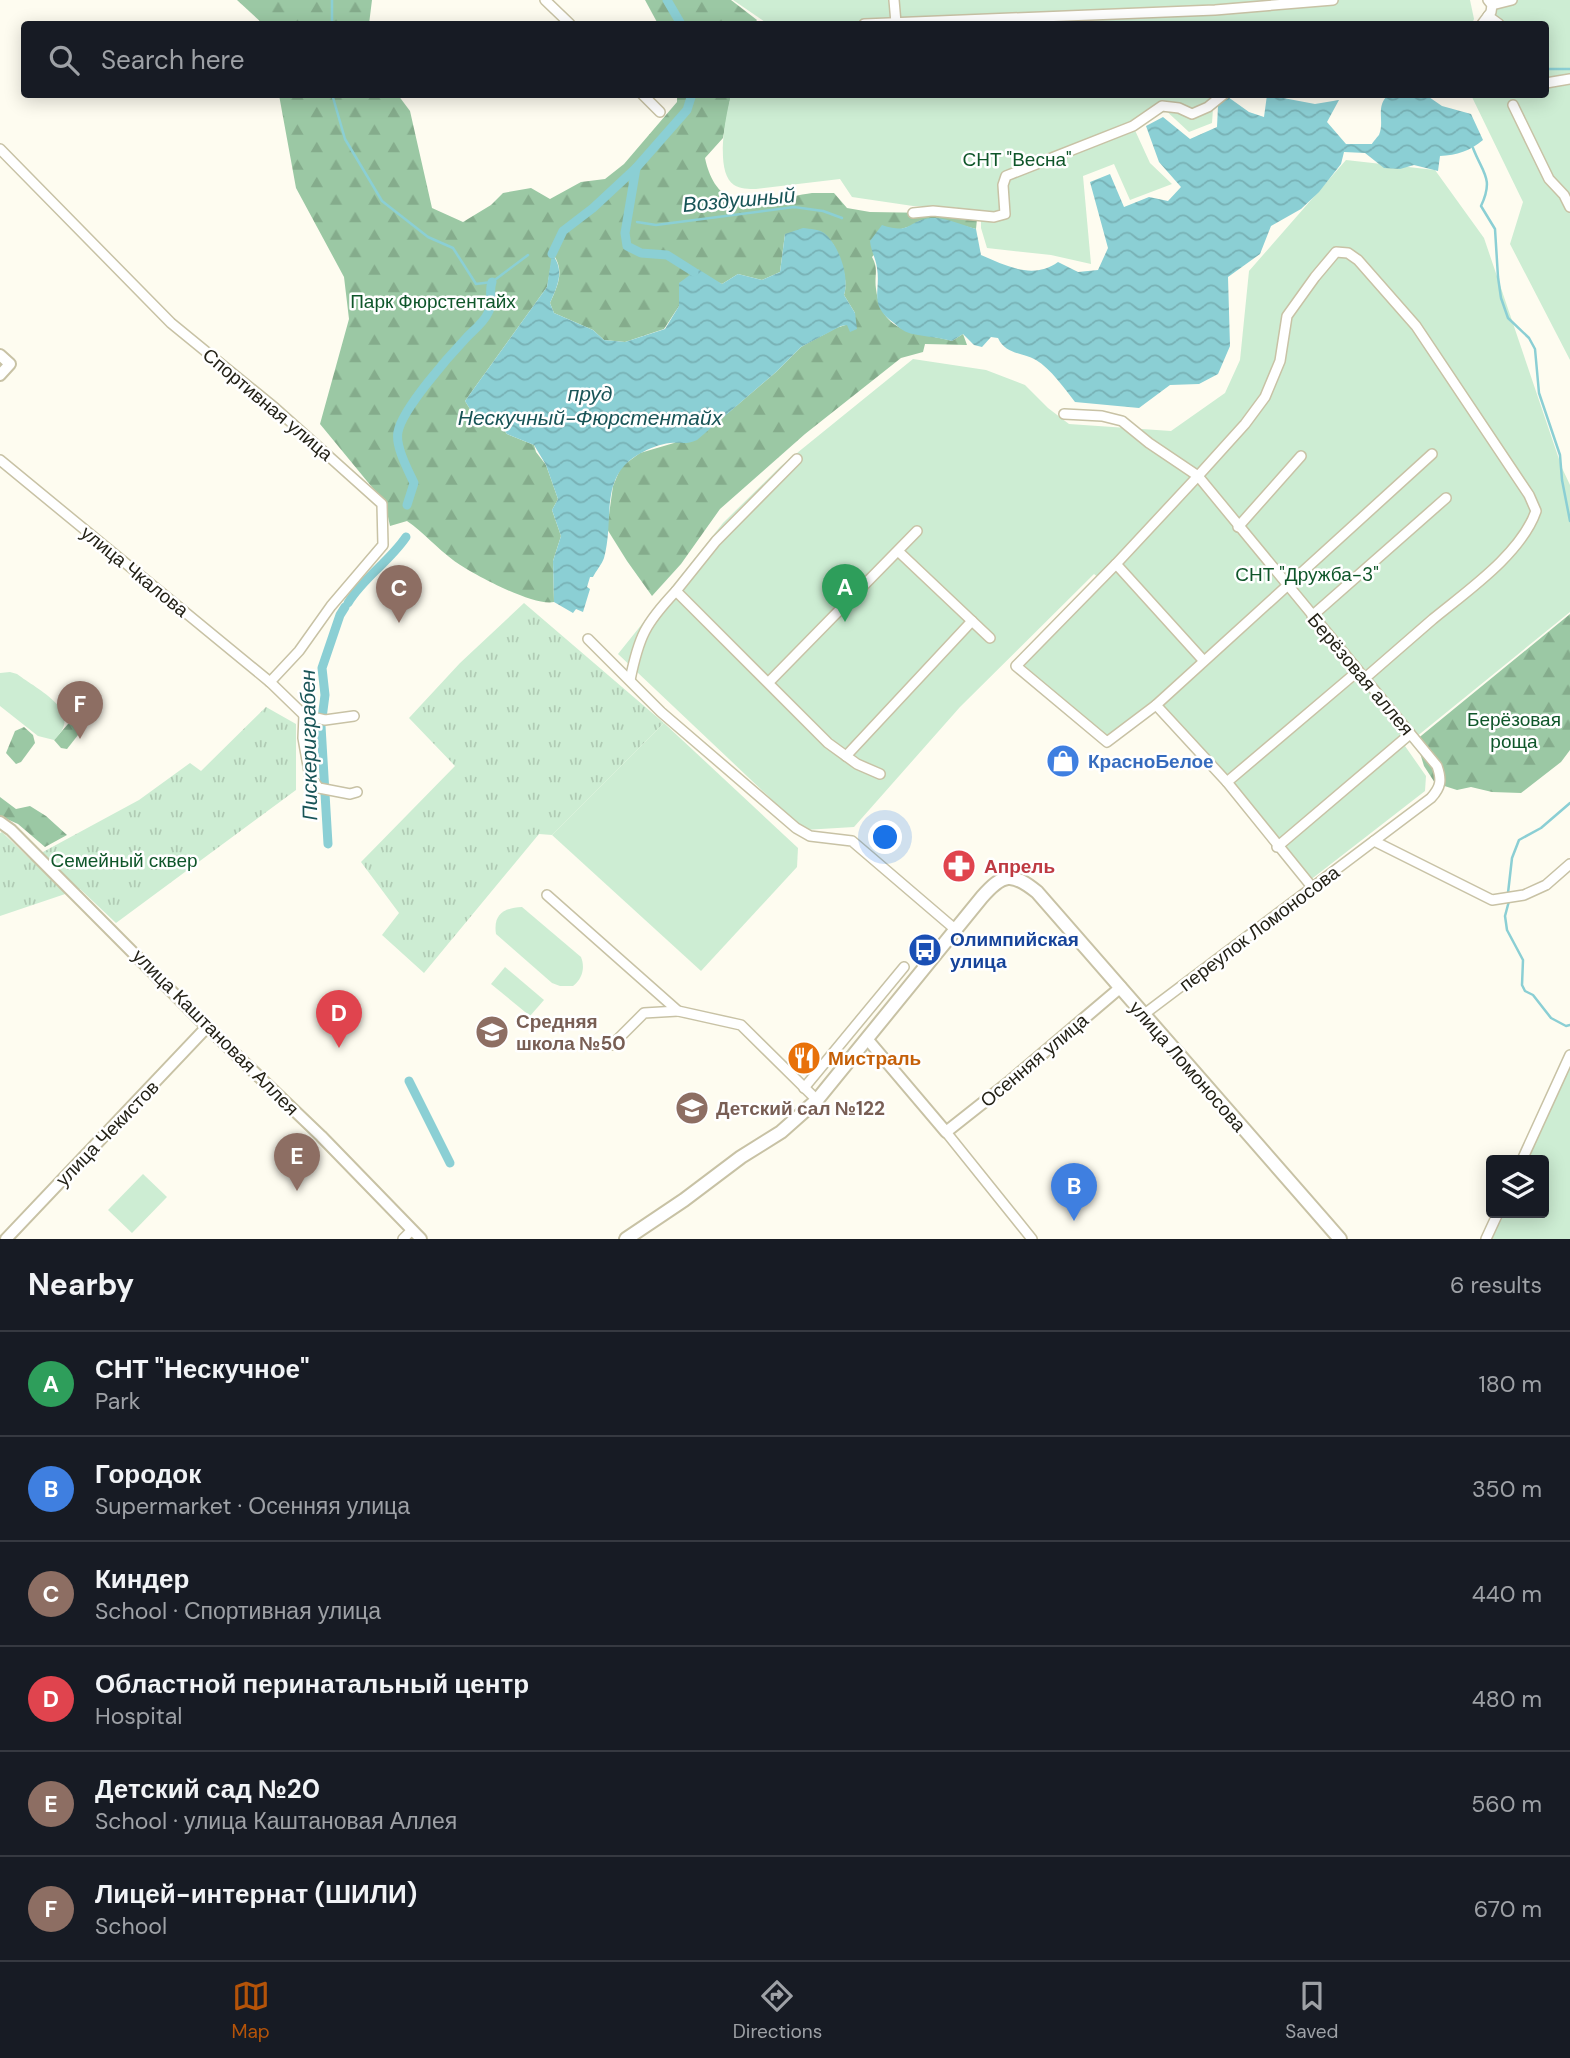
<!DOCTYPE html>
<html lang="en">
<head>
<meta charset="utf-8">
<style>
  body { margin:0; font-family:"DM Sans",sans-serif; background:#242831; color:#f1f3f6 }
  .controls { position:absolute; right:21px; bottom:21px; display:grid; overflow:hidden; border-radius:7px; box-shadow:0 4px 18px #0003 }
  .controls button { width:63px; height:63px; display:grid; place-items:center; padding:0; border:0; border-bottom:2px solid #363941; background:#171b24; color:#f1f3f6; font:35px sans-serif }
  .you { position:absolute; left:886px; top:838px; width:24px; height:24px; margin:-18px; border:5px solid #fff; border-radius:50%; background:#1a73e8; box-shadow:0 0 0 10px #1a73e833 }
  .badge { display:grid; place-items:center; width:46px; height:46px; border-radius:50%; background:#b45309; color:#fff; font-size:23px; font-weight:700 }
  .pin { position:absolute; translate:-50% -58px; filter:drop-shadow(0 2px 4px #0008) }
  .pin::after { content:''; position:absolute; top:37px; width:24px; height:21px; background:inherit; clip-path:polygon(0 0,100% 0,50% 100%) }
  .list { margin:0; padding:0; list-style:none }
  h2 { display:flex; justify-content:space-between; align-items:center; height:91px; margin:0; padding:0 28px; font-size:30px }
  h2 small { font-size:23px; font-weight:400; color:#9ea1a6 }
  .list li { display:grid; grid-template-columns:46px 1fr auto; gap:21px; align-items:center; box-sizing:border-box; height:105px; padding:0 28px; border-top:2px solid #363941 }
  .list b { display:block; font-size:26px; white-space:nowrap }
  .list p { margin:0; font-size:23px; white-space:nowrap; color:#9ea1a6 }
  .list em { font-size:23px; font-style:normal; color:#9ea1a6 }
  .icon { flex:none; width:38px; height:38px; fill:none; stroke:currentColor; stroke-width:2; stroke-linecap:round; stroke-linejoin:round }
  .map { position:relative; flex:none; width:1570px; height:1239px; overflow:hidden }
  .search { position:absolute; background:#171b24; box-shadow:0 4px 18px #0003; left:21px; right:21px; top:21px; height:77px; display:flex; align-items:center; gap:18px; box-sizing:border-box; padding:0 24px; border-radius:7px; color:#9ea1a6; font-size:26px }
  .sheet { height:721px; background:#171b24 }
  nav { display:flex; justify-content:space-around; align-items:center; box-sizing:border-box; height:98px; border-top:2px solid #363941; background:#171b24; font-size:19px; color:#9ea1a6 }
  nav a { display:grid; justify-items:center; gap:4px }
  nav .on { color:#b45309 }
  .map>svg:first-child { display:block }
  .grass { fill:url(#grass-tufts) }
  .forest { fill:url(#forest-firs) }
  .garden { fill:#cdedd3 }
  .water { fill:url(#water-waves) }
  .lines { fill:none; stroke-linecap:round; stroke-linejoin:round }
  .stream { stroke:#8bcfd4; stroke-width:2.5 }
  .canal { stroke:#8bcfd4; stroke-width:9 }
  .minor-casing { stroke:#c8c2a5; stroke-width:12 }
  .tertiary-casing { stroke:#c8c2a5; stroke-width:14 }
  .secondary-casing { stroke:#c8c2a5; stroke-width:16 }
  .minor { stroke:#fff; stroke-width:9 }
  .tertiary { stroke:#fff; stroke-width:10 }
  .secondary { stroke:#fff; stroke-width:12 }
  .labels { text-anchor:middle; stroke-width:5; stroke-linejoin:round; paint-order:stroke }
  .park-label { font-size:19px; fill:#0f562a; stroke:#fff }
  .street-label { font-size:19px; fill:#242217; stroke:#fff }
  .shop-label { font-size:19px; font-weight:bold; fill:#366cbe; stroke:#fff; text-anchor:start }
  .health-label { font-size:19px; font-weight:bold; fill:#be3a42; stroke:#fff; text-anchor:start }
  .transit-label { font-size:19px; font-weight:bold; fill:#164399; stroke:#fff; text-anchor:start }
  .education-label { font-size:19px; font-weight:bold; fill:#785e54; stroke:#fff; text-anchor:start }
  .food-label { font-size:19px; font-weight:bold; fill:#c56008; stroke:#fff; text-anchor:start }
  .water-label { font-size:21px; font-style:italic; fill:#185457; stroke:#fff }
</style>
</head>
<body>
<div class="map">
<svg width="1570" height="1239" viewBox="0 0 1570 1239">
  <defs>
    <pattern id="grass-tufts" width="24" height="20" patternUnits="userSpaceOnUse" patternTransform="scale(1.75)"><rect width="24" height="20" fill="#cdedd3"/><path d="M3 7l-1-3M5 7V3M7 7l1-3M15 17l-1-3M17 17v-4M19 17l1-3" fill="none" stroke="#b0cbb4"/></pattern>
    <pattern id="forest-firs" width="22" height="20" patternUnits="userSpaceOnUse" patternTransform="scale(1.75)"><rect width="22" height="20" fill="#9bc8a4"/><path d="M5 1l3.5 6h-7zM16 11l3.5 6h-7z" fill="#85ac8c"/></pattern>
    <pattern id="water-waves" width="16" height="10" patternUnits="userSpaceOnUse" patternTransform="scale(1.75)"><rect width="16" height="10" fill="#8bcfd4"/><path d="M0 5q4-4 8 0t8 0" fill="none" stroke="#78b1b5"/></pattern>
  </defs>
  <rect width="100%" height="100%" fill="#fefcf0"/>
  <g class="grass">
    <polygon points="524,603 664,723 552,835 539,834 424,973 382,935 399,913 361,862 455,766 409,718 460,663"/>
    <polygon points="266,707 296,724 296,790 116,923 80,889 0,916 0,833 2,832 30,859 139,800 190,763 201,771"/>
  </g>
  <g class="forest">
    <polygon points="237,0 372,0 369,24 263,24"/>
    <polygon points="645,0 731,0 757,20 754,24 658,24"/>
    <path d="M279,95H398L410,111L432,208L463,222L491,205L503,193L531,188L550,199L581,182L605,179L624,164L677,102V95H731L723,138L705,158C709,177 717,193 736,201C750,208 795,195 812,193C820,193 827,193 834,193L847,208L870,212L933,213L977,219L976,229L934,218L919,221L911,226L898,230L872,257C879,269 874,276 876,289C882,336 916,331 952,341L963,334L967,345L925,344L923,352L901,358L805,434L720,509L681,564L652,596L627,561L607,529L613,486L621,467L640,453L674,443L728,413L776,372L801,347L836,328L855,322V313L844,295C849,279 840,259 833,244L785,234L780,272L762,280L738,274L722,284L710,279L679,283V306L664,329L625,342L604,340L593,330L554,313L550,303C558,285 565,271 553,254L547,287L465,401L470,409L500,425L507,434L534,445L536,452L546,465L558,499L552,510L561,536L553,561L554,602C534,607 470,573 453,560C437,548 423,532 407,521L390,526L385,503L320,424L349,319L344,277L296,188Z"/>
    <polygon points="1570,614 1570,750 1561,762 1521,793 1492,792 1471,787 1457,790 1435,783 1424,766 1416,740"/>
    <polygon points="74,723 82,730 67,749 61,748 54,740 68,724"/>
    <polygon points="24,727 33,735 35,743 21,762 16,764 6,753 15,731"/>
    <polygon points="0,797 16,809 30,806 46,816 67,835 45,847 18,824 0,816"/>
  </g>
  <g class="garden">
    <polygon points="733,0 1470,0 1474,19 1472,24 768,24"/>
    <polygon points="1489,0 1570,0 1570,360 1510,244 1523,202 1471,95 1546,94 1546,24 1489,24 1492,15"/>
    <path d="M731,95H1214L1212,123L1189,132L1162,107L1133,126L1150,163L1172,184L1130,200L1114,164L1083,176L1091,264L1051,255L987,248L981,228V213L953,207L913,206L852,197L840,179L756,189C749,189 740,189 734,185C714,172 726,115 731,95Z"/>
    <polygon points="1346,160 1435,170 1484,238 1562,468 1570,485 1570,612 1405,746 1426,776 1425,791 1309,881 1153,702 1109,738 1020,662 1100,579 1094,574 960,707 854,827 804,830 618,654 723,523 781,466 913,359 986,370 1025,385 1048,408 1069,424 1171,431 1225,393 1240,360 1249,271"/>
    <path d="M10,672L17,674C38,690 86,712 54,740L38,736L0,706V673Z"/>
    <polygon points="664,723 798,848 797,867 701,971 552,835"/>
    <path d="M522,907L581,957C585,967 583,978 573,986H560L552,983L496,934C493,914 504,908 522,907Z"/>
    <polygon points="505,967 544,1000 530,1016 491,984"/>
    <polygon points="1570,1051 1570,1239 1485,1239 1497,1213 1544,1213 1544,1160 1521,1160"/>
    <polygon points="143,1174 167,1197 132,1233 108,1210"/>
  </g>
  <g class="water">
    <path d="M1267,95L1315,104L1339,100L1327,122L1346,144H1372C1372,143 1379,135 1379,135C1385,121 1375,107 1388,95H1426L1442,106L1471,114L1483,140C1470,151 1457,155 1440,156L1438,171L1414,165L1400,169L1384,168L1365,153L1344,152L1341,164L1319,192L1301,209L1271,226L1260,254L1228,277L1230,346L1218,374L1199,384L1170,385L1139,408L1075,402C1064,388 1051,369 1036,360C1022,352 1006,355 998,338L991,337L982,347L974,345L963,334L952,341C938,337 926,337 913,334C906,333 899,328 894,323C868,305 881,292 877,268C876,259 871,251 870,241L882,225C912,235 906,221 931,218C945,217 963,225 976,229L981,255C1007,266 1033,280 1058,262L1078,272L1098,270L1108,248L1090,182L1110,174L1124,207L1149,197L1168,201L1181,187L1159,162L1146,126L1163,117L1190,139L1217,127L1218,106L1228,97L1249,112L1264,117Z"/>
    <path d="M803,228C810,229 819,229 824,233C839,245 850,277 844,295L855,313L857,329L850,332L847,325L841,326L801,347L776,372L697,440C686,445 681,442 670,443C660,444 648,449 639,454C598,478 615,519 604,558C602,564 596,571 593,577H590L587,587L590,589L583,612L576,609L573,613L554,602L553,561L561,536L552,510L558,499L546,465L534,445L507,434L500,425L470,409L465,401L547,287L552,254C565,270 558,285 550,303L554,313L593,330L604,340L625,342L665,329L679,306V283L698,269L722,284L738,274L762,280L780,272L785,234Z"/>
  </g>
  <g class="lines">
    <g class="stream">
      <polyline points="332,0 332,24"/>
      <polyline points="1546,69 1570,69"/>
      <polyline points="332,94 345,139 382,201 428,237 453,248 476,284 492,282 528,255"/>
      <path d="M1473,148C1483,174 1494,178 1481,206L1495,229L1498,277L1501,298L1508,318L1529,338L1535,349L1539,393L1560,455L1562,480L1570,521"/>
      <polyline points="637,222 656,225 794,207 823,211 842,218"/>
      <polyline points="1508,893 1512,858 1519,840 1541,828 1570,803"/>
      <polyline points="1509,901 1505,916 1507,930 1523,960 1522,985 1525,991 1533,995 1551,1018 1566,1026 1570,1025"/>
    </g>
    <g class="canal">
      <polyline points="667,0 681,24"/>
      <polyline points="636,168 625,233 627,246 641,253 667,255 694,272"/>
      <polyline points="552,254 563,231 593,208 636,168 687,110 692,94"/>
      <path d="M407,505L414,483C408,470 395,446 398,432C402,409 450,355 467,337C474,330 484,322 488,313C494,303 488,293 492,282"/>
      <path d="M348,603C363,578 389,562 406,537"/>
      <polyline points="328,844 321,726 325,695 322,668 340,615 345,607"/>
      <polyline points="409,1081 450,1163"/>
    </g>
    <defs>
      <g id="minor">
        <polyline points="545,0 570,24"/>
        <polyline points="894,0 896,23"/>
        <polyline points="1492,5 1512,0"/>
        <polyline points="1488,16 1499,24"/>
        <polyline points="864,24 1215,10 1333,0"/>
        <polyline points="1482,24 1491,12 1492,5 1488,0"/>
        <polyline points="1546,83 1570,79"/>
        <polyline points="642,94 660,112"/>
        <polyline points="1513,105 1549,179 1564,195 1570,207"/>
        <polyline points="0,149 171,323 275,408 382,504 383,545 331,606 299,651 270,682"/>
        <polyline points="913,213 933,211 994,217 1005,214 1003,185 1006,176 1133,126 1162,106 1179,108 1192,114 1208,107 1224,94"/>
        <path d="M1064,414L1102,416L1122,421L1149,443L1198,476L1245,424L1265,397L1280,361L1287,316L1315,277L1336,252L1348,253L1358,260L1416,326L1529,495L1536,511C1521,554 1467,591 1433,619C1410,639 1387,659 1364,679"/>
        <polyline points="797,459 716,541 676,591 828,743 857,764 880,774"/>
        <polyline points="0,460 270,682 304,715 325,720 354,716"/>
        <polyline points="1238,527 1301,456"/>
        <polyline points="898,551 990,638"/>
        <polyline points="1116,564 1203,660"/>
        <polyline points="1312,616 1446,498"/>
        <polyline points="588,639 661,712 796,828 810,836 852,841 956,930"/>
        <path d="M630,680C639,636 645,624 676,591"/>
        <polyline points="769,682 917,531"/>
        <polyline points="304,715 303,738 310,777 319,788 350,794 357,792"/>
        <polyline points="846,756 972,621"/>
        <polyline points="1227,782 1156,705 1432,454"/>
        <polyline points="1374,841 1492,900 1524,895 1546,885 1570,864"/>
        <polyline points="1277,847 1410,734"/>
        <polyline points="1312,887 1227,782 1358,671"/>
        <polyline points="547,895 678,1011 741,1025 817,1100"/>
        <path d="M1143,1015L1431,798C1441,787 1442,780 1437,766L1198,476L1116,564L1016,666L1107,742L1156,705"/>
        <polyline points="612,1045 644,1013 678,1011"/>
        <polyline points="804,1088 904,967"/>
        <polyline points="946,1132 1032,1239"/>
        <polyline points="1522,1160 1570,1055"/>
        <polyline points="403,1239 412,1230"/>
        <polyline points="1486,1239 1498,1213"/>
      </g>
      <g id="tertiary">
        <polyline points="0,355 10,364 0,375"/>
        <polyline points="0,822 11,830 207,1027 321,1136 421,1239"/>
        <polyline points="868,1040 946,1132 1008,1083 1121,987"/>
        <polyline points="6,1239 207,1027"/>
      </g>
      <path id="secondary" d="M626,1239L684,1200L741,1157L781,1132L817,1100L982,897C1003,873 1012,872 1037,892L1340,1239"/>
    </defs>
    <use href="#minor" class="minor-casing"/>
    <use href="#tertiary" class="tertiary-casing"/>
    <use href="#secondary" class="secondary-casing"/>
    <use href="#minor" class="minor"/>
    <use href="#tertiary" class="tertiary"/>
    <use href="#secondary" class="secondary"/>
  </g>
  <defs>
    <symbol id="shop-disc" viewBox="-11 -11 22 22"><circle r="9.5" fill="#3f7fe0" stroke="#fff"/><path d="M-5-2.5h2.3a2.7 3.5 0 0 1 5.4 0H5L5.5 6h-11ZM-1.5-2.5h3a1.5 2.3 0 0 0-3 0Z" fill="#fff"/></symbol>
    <symbol id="pharmacy-disc" viewBox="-11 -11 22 22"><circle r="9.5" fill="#e0444e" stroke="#fff"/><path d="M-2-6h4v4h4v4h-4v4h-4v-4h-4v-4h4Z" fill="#fff"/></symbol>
    <symbol id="bus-disc" viewBox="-11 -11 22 22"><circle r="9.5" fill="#1a4fb4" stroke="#fff"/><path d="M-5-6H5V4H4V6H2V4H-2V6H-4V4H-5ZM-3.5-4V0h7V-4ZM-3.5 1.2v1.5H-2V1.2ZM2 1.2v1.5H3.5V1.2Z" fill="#fff"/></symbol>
    <symbol id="school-disc" viewBox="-11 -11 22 22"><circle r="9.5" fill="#8d6e63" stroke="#fff"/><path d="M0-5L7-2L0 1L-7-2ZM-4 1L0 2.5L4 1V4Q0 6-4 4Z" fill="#fff"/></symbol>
    <symbol id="restaurant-disc" viewBox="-11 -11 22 22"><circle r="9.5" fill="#e8710a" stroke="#fff"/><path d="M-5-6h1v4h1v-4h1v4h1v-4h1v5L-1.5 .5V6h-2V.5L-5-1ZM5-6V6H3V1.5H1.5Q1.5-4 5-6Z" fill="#fff"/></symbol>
  </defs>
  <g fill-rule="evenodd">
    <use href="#shop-disc" x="1044" y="742" width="38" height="38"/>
    <use href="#pharmacy-disc" x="940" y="847" width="38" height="38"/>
    <use href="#bus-disc" x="906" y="931" width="38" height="38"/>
    <use href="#school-disc" x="473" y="1013" width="38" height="38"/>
    <use href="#restaurant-disc" x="785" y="1039" width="38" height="38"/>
    <use href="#school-disc" x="673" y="1089" width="38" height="38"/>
  </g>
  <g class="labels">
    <g class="park-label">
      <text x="1017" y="166">СНТ "Весна"</text>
      <text x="433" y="308">Парк Фюрстентайх</text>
      <text x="1307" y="581">СНТ "Дружба-3"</text>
      <text x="1514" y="726">Берёзовая<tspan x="1514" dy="22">роща</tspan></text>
      <text x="124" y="867">Семейный сквер</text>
    </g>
    <g class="street-label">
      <text transform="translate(268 404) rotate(40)" y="7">Спортивная улица</text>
      <text transform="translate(135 571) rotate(39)" y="7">улица Чкалова</text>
      <text transform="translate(1361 674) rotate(50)" y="7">Берёзовая аллея</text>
      <text transform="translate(1259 928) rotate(-37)" y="7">переулок Ломоносова</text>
      <text transform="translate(216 1032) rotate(45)" y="7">улица Каштановая Аллея</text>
      <text transform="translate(1034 1060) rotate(-40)" y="7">Осенняя улица</text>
      <text transform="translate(1188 1066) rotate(49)" y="7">улица Ломоносова</text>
      <text transform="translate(107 1133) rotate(-46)" y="7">улица Чекистов</text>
    </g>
    <g class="shop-label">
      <text x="1088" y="768">КрасноБелое</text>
    </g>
    <g class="health-label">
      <text x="984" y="873">Апрель</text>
    </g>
    <g class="transit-label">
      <text x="950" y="946">Олимпийская<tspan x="950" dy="22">улица</tspan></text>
    </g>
    <g class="education-label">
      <text x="516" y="1028">Средняя<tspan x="516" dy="22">школа №50</tspan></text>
      <text x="716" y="1115">Детский сал №122</text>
    </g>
    <g class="food-label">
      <text x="828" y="1065">Мистраль</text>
    </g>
    <g class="water-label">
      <text transform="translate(739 200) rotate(-5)" y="7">Воздушный</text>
      <text x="590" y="401">пруд<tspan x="590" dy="24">Нескучный-Фюрстентайх</tspan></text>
      <text transform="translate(309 745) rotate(-91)" y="7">Пискериграбен</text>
    </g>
  </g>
</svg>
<div class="controls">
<button><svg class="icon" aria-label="layers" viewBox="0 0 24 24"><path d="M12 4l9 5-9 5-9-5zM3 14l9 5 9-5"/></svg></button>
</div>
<div class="you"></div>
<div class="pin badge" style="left:845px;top:622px;background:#2e9e5b">A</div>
<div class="pin badge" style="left:1074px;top:1221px;background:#3f7fe0">B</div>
<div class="pin badge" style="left:399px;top:623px;background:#8d6e63">C</div>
<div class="pin badge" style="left:339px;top:1048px;background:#e0444e">D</div>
<div class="pin badge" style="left:297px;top:1191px;background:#8d6e63">E</div>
<div class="pin badge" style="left:80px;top:739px;background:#8d6e63">F</div>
<div class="search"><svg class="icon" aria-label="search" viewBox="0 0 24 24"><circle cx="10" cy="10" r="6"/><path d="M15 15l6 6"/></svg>Search here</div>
</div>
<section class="sheet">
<h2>Nearby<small>6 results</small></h2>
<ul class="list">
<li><span class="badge" style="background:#2e9e5b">A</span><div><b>СНТ &quot;Нескучное&quot;</b><p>Park</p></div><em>180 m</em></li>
<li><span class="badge" style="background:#3f7fe0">B</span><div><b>Городок</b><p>Supermarket · Осенняя улица</p></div><em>350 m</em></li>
<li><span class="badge" style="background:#8d6e63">C</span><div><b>Киндер</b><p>School · Спортивная улица</p></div><em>440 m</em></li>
<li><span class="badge" style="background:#e0444e">D</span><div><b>Областной перинатальный центр</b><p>Hospital</p></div><em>480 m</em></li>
<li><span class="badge" style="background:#8d6e63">E</span><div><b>Детский сад №20</b><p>School · улица Каштановая Аллея</p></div><em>560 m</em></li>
<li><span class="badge" style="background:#8d6e63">F</span><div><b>Лицей-интернат (ШИЛИ)</b><p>School</p></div><em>670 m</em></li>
</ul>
</section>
<nav>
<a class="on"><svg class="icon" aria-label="map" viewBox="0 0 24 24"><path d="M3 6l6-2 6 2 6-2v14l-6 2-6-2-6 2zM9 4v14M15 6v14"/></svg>Map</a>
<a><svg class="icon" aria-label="directions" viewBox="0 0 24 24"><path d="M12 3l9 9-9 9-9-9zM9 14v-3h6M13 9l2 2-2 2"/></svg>Directions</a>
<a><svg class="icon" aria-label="saved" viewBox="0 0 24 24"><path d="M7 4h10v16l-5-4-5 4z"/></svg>Saved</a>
</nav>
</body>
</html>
